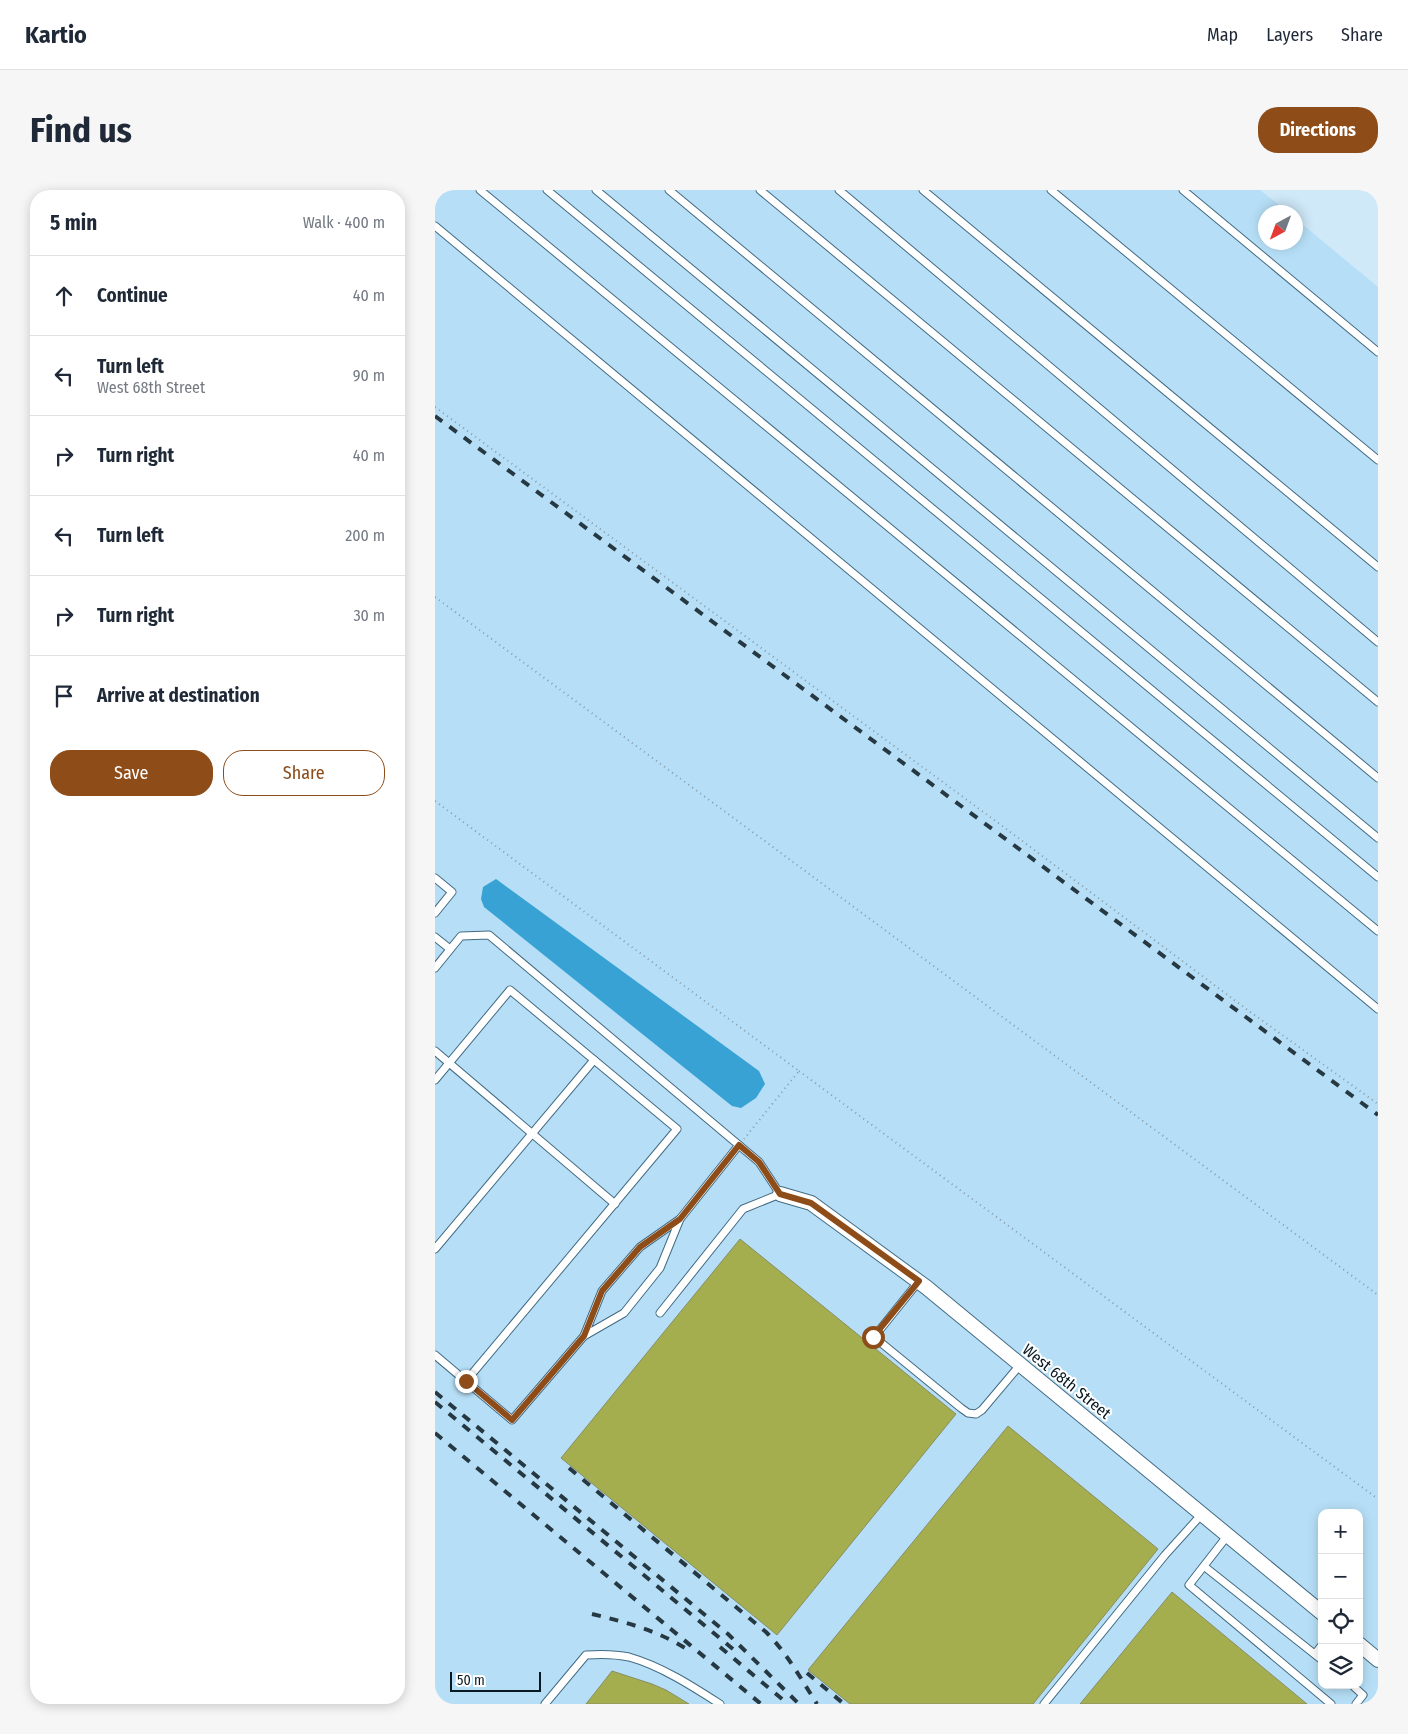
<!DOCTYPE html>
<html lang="en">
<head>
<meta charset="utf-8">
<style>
  body { margin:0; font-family:"Fira Sans Condensed",sans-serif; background:#f6f6f7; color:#1f2937 }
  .controls { position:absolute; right:15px; bottom:15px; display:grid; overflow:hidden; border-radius:10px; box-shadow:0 2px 12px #0003 }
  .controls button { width:45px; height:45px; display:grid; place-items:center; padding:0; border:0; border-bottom:1px solid #e0e1e3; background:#fff; color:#1f2937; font:25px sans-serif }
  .compass { position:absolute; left:823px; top:15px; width:45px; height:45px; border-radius:50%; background:#fff; box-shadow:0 2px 12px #0003; rotate:221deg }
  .scale { position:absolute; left:15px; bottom:12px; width:91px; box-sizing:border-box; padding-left:5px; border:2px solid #081922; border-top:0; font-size:14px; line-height:18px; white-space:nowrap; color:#081922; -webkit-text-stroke:4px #fff; paint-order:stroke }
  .stop { position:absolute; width:15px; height:15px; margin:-11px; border:4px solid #8d4c18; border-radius:50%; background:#fff }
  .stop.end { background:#8d4c18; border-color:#fff; box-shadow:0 1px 5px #0008 }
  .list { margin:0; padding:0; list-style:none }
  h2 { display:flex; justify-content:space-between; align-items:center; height:65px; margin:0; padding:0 20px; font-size:21px }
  h2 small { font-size:16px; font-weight:400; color:#747a83 }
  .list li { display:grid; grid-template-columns:32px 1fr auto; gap:15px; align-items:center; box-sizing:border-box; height:80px; padding:0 20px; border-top:1px solid #e0e1e3 }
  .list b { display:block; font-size:19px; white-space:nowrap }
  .list p { margin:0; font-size:16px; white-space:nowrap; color:#747a83 }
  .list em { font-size:16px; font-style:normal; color:#747a83 }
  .actions { display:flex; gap:10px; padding:15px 20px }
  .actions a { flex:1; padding:11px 0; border:1px solid #8d4c18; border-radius:20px; text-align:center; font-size:18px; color:#8d4c18 }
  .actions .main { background:#8d4c18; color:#fff }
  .icon { flex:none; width:28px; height:28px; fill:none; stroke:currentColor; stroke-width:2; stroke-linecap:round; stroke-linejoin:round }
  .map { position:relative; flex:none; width:943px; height:1514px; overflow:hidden; border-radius:20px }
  header { display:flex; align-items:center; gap:30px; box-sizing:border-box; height:70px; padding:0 25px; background:#fff; border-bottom:1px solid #e0e1e3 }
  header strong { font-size:24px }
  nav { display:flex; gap:28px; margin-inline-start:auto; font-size:18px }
  .intro { display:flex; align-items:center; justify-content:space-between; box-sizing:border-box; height:120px; padding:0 30px }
  h1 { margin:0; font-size:35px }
  .button { padding:12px 22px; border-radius:20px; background:#8d4c18; color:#fff; font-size:18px; font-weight:700 }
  main { display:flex; gap:30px; padding:0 30px }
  aside { flex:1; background:#fff; border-radius:20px; box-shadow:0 2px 12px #0003 }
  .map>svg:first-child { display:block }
  .built { fill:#b6dff7; fill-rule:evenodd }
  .water { fill:#38a2d5 }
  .building { fill:#a5ae4f; stroke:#888d64 }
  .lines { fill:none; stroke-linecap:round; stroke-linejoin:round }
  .lane-casing { stroke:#436b82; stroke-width:9 }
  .street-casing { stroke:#436b82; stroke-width:16 }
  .path { stroke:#859ca9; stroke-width:2; stroke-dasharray:1 4; stroke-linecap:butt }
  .lane { stroke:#fff; stroke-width:7 }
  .street { stroke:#fff; stroke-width:14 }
  .rail { stroke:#263842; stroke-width:4; stroke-dasharray:9 9; stroke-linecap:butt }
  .route { stroke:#8d4c18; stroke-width:6 }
  .labels { text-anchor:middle; stroke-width:4; stroke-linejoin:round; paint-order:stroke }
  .street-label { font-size:16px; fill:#081922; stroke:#fff }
</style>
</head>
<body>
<header>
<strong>Kartio</strong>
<nav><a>Map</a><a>Layers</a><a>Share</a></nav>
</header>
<div class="intro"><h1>Find us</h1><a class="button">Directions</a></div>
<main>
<aside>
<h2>5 min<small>Walk · 400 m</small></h2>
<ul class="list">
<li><svg class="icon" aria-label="ahead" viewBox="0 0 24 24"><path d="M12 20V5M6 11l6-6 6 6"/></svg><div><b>Continue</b></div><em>40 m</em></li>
<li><svg class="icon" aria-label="left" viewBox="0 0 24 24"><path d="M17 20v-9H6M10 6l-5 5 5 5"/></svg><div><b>Turn left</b><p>West 68th Street</p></div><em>90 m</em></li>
<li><svg class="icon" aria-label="right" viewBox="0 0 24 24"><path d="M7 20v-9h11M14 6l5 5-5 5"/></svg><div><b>Turn right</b></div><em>40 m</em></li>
<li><svg class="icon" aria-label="left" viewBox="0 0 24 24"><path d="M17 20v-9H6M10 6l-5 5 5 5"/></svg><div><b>Turn left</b></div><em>200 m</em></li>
<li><svg class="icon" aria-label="right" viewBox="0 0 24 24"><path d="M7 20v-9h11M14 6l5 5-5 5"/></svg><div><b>Turn right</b></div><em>30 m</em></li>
<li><svg class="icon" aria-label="arrive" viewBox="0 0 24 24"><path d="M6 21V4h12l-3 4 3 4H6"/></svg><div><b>Arrive at destination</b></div></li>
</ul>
<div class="actions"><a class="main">Save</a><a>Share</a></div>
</aside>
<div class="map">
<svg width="943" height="1514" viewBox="0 0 943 1514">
  <rect width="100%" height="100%" fill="#cfe9f9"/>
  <path class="built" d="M0,0H825L853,22H831V52H861V29L943,97V1514H0ZM887,1323H924V1495H887Z"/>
  <polygon class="water" points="61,689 324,881 330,894 321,908 306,918 297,916 49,717 46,709 48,697"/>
  <g class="building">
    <polygon points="305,1049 521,1224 342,1445 126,1268"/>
    <polygon points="573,1236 723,1359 598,1514 415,1514 373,1480"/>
    <polygon points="737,1402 872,1514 645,1514"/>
    <polygon points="177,1481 217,1494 231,1500 254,1514 151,1514"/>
  </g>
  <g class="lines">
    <defs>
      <g id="lane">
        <polyline points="45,0 943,741"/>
        <polyline points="112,0 943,687"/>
        <polyline points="161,0 943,648"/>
        <polyline points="234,0 943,588"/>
        <polyline points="325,0 943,512"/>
        <polyline points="404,0 943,452"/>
        <polyline points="488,0 943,377"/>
        <polyline points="616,0 943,270"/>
        <polyline points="748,0 943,162"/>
        <polyline points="0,36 943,819"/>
        <polyline points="0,688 17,702 0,723"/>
        <polyline points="0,747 15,759"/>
        <polyline points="0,778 26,746 54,745 324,972 345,1004 308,1019 225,1123"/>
        <polyline points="0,861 180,1014"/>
        <polyline points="0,890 75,800 242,939 31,1191"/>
        <polygon points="245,1029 225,1078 189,1123 149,1146 167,1101 205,1057"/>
        <polyline points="245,1029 304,955"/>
        <polyline points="0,1059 159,870"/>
        <polyline points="484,1091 439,1147 526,1218 533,1223 541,1224 547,1220 585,1175"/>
        <polyline points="0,1165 77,1230 149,1146"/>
        <polyline points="793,1345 754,1395 896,1514"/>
        <polyline points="770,1377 887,1470"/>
        <polyline points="880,1464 887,1455"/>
        <polyline points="917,1495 928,1505 921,1514"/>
        <path d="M110,1514L151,1465C165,1464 180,1464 194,1467C226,1476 257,1496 285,1514"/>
        <polyline points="609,1514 730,1365 767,1324"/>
      </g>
      <g id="street">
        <polyline points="345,1004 376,1013 491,1097 887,1423"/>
        <polyline points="924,1454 943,1470"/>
      </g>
    </defs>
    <use href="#lane" class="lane-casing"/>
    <use href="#street" class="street-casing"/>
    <g class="path">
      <polyline points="0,217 570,638 814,821 943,914"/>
      <polyline points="0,407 943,1105"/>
      <polyline points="0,611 364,881 309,949"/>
      <polyline points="364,881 943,1309"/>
    </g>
    <use href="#lane" class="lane"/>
    <use href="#street" class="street"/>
    <g class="rail">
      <polyline points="0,226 943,925"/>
      <polyline points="0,1202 293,1444 364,1514"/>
      <polyline points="0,1212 304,1464"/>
      <polyline points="0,1243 326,1514"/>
      <path d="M134,1278L331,1442C352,1463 366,1489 382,1514"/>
      <path d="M157,1424C190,1432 221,1440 250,1458"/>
      <polyline points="285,1457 353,1514"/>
      <polyline points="372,1483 409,1514"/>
    </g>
  </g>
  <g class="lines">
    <polyline class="route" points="31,1191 77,1230 149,1146 167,1101 205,1057 245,1029 304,955 324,972 345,1004 376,1013 484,1091 438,1147"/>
  </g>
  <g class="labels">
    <g class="street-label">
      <text transform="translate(632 1191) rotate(39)" y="6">West 68th Street</text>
    </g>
  </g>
</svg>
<div class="controls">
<button>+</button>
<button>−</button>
<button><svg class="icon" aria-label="locate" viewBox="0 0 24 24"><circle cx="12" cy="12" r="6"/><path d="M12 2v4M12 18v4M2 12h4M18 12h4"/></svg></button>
<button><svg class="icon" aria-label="layers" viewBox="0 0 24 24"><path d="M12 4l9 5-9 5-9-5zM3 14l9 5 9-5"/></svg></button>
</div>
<svg class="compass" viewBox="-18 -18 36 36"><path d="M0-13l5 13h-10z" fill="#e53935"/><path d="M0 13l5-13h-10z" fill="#747a83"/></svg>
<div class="scale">50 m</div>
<div class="stop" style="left:438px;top:1147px"></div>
<div class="stop end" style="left:31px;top:1191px"></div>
</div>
</main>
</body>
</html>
